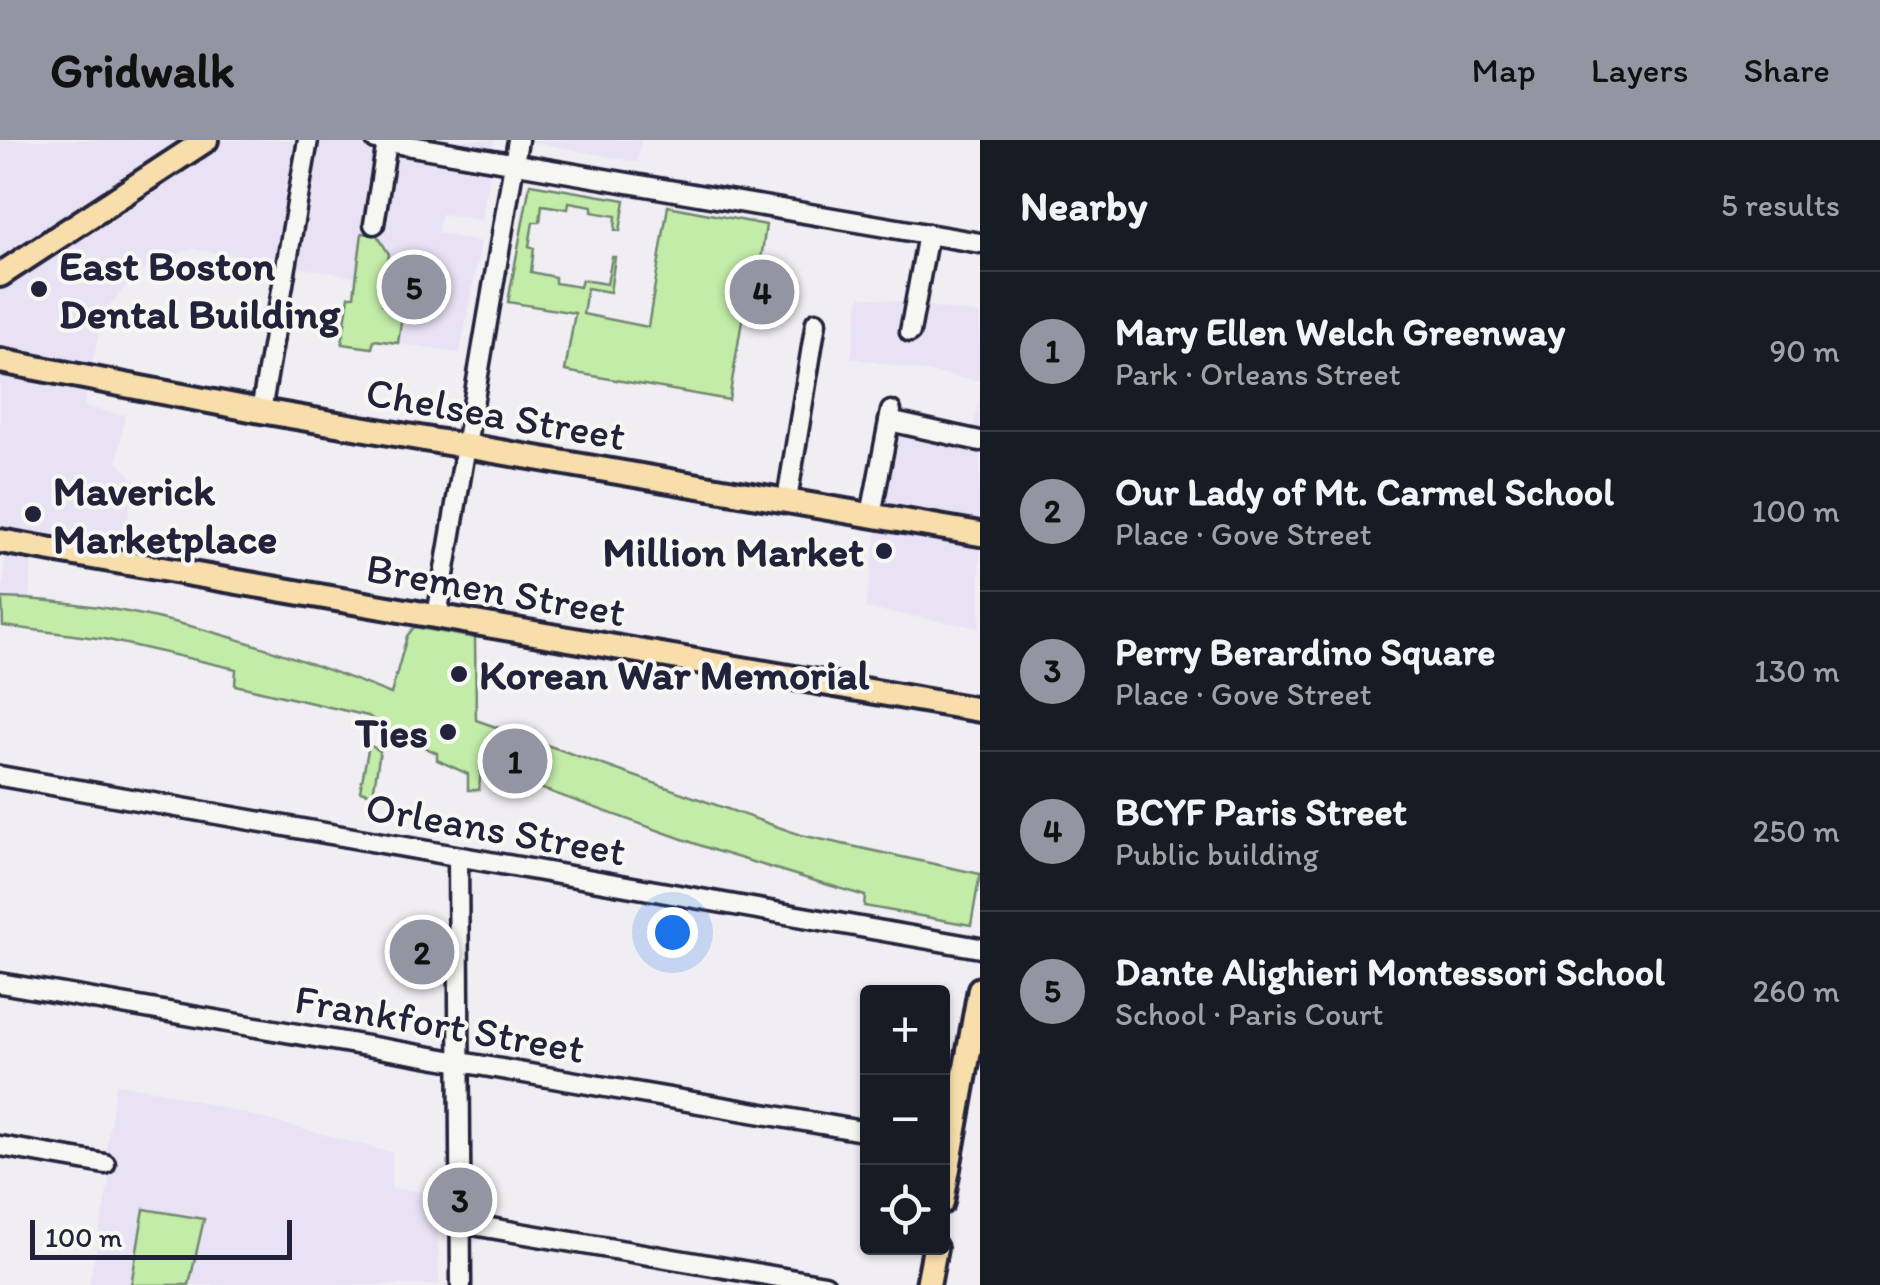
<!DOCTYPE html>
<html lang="en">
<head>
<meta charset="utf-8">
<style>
  body { margin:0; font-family:Itim,sans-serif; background:#20242c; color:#f1f3f6 }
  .controls { position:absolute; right:30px; bottom:30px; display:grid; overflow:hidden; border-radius:10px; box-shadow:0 2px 8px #0004 }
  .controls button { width:90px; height:90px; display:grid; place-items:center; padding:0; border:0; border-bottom:2px solid #363941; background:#171b24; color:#f1f3f6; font:50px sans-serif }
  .scale { position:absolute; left:30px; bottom:25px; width:262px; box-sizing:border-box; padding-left:10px; border:5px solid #22223b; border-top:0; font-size:28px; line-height:35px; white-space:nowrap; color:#22223b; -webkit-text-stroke:8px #f6f6f2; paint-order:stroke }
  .you { position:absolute; left:672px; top:792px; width:35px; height:35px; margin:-25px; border:8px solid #fff; border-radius:50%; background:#1a73e8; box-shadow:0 0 0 15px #1a73e833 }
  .badge { display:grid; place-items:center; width:65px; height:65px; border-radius:50%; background:#9495a2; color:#111; font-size:32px; font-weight:700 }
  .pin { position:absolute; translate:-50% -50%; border:5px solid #fff; box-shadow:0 2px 10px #0006 }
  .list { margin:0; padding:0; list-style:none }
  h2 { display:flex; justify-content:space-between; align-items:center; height:130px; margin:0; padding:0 40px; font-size:42px }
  h2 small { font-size:32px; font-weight:400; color:#9ea1a6 }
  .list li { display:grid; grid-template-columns:65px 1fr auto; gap:30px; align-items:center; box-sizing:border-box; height:160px; padding:0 40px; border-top:2px solid #363941 }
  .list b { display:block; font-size:38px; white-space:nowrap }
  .list p { margin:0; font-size:32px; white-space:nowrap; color:#9ea1a6 }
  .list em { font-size:32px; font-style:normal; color:#9ea1a6 }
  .icon { flex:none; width:55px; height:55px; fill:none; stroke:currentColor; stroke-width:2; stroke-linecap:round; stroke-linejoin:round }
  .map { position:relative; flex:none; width:980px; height:1145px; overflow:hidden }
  header { display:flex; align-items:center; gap:60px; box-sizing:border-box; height:140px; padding:0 50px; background:#9495a2; color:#111 }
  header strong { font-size:48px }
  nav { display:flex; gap:55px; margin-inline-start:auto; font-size:35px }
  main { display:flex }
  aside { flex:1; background:#171b24 }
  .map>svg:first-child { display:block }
  .built { fill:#e9e2f5 }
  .green { fill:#c2eca8; stroke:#728772; stroke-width:2.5 }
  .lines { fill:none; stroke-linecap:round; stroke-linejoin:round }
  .minor-casing { stroke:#22223b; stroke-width:25 }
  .major-casing { stroke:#22223b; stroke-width:30 }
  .minor { stroke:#f6f6f2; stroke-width:18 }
  .major { stroke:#f8deab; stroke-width:22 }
  .poi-dot { fill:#22223b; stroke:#f6f6f2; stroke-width:4 }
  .labels { text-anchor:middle; stroke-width:8; stroke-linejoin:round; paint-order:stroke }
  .poi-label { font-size:42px; font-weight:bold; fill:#22223b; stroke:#f6f6f2; text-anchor:start }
  .street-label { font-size:42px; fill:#22223b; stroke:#f6f6f2 }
</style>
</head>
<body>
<header>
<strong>Gridwalk</strong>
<nav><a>Map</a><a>Layers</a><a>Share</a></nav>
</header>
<main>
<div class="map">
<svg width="980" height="1145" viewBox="0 0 980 1145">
  <rect width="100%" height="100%" fill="#f0edf3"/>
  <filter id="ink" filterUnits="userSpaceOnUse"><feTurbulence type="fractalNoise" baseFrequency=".01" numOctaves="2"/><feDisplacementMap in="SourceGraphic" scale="20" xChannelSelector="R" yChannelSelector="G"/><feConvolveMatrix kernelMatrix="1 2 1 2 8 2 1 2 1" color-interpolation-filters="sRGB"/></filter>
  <g filter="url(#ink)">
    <g class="built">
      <polygon points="0,0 494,0 482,80 441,74 438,93 481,102 460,213 374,200 372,208 342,204 349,156 354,156 356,137 192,109 162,119 136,135 102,174 84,267 125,275 117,322 135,340 123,404 33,391 30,458 2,458 5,421 3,386 0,385"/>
      <polygon points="522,0 641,0 637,22"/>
      <polygon points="860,156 980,174 980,241 851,218"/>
      <polygon points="980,255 980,488 865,468 894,286 971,302"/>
      <polygon points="116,944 159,951 393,1013 391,1048 438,1054 439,1145 89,1145 109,1042 107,1003"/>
    </g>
    <g class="green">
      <polygon points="530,44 625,60 620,91 615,90 616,76 592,72 592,66 569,62 568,69 542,65 540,82 533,82 529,106 534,108 531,132 555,137 555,143 580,147 582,140 607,144 612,117 615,117 610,152 587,148 583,174 648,187 668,66 766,85 761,120 749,137 729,260 565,231 575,173 508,162"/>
      <polygon points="362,93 377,95 389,114 382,164 403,168 398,203 374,200 372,208 342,204 349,156 354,156"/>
      <path d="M2,458C139,462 265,504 391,554L407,496L414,487L475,498L476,580L801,695L980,734L971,785L864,766L865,756L716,711L481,627L479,650H468V634L437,620V613L392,592L368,576L235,545L236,529L104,499L3,486Z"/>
      <polygon points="369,605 380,611 373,654 360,651"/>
      <polygon points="144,1069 204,1079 189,1145 131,1145"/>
    </g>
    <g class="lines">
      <defs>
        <g id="minor">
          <polyline points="376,0 980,103"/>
          <polyline points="374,84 387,2"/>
          <polyline points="910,192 928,94"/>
          <polyline points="261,271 308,0"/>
          <polyline points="889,281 980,301"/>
          <polyline points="787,360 816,182"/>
          <polyline points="871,375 891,271"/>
          <polyline points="437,476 518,0"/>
          <polyline points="0,636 980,808"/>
          <polyline points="458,717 461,1145"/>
          <polyline points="0,843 868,992"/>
          <polyline points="0,1006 105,1024"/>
          <polyline points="461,1083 825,1145"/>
        </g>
        <g id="major">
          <polyline points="0,135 206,0"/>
          <polyline points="0,221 261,271 980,394"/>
          <polyline points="0,401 980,570"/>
          <polyline points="942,1062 980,849"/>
          <polyline points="928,1145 935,1108"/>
        </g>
      </defs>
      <use href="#minor" class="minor-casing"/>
      <use href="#major" class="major-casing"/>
      <use href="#minor" class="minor"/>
      <use href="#major" class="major"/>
    </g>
  </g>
  <g class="poi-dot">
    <circle cx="39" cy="149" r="10"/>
    <circle cx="33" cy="374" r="10"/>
    <circle cx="884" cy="411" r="10"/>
    <circle cx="459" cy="534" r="10"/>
    <circle cx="448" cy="592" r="10"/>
  </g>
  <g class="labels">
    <g class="poi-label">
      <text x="59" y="140">East Boston<tspan x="59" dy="48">Dental Building</tspan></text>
      <text x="53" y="365">Maverick<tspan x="53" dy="48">Marketplace</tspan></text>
      <text x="864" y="426" text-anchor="end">Million Market</text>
      <text x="479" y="549">Korean War Memorial</text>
      <text x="428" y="607" text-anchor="end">Ties</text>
    </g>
    <g class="street-label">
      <text transform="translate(496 273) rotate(10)" y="15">Chelsea Street</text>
      <text transform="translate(496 449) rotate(10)" y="15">Bremen Street</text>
      <text transform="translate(496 688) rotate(10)" y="15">Orleans Street</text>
      <text transform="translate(440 883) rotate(10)" y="15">Frankfort Street</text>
    </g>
  </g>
</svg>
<div class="controls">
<button>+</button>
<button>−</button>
<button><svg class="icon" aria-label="locate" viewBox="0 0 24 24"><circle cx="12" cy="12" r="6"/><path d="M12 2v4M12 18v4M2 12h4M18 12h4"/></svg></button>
</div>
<div class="scale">100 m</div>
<div class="you"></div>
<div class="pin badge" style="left:515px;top:621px">1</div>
<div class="pin badge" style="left:422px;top:812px">2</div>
<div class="pin badge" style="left:460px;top:1060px">3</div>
<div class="pin badge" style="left:762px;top:152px">4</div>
<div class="pin badge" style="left:414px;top:147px">5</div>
</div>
<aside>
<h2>Nearby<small>5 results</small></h2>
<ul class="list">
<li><span class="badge">1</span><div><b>Mary Ellen Welch Greenway</b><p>Park · Orleans Street</p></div><em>90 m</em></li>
<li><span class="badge">2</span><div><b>Our Lady of Mt. Carmel School</b><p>Place · Gove Street</p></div><em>100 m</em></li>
<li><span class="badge">3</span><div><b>Perry Berardino Square</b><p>Place · Gove Street</p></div><em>130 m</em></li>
<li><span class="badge">4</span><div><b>BCYF Paris Street</b><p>Public building</p></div><em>250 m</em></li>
<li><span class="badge">5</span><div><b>Dante Alighieri Montessori School</b><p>School · Paris Court</p></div><em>260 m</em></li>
</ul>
</aside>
</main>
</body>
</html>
